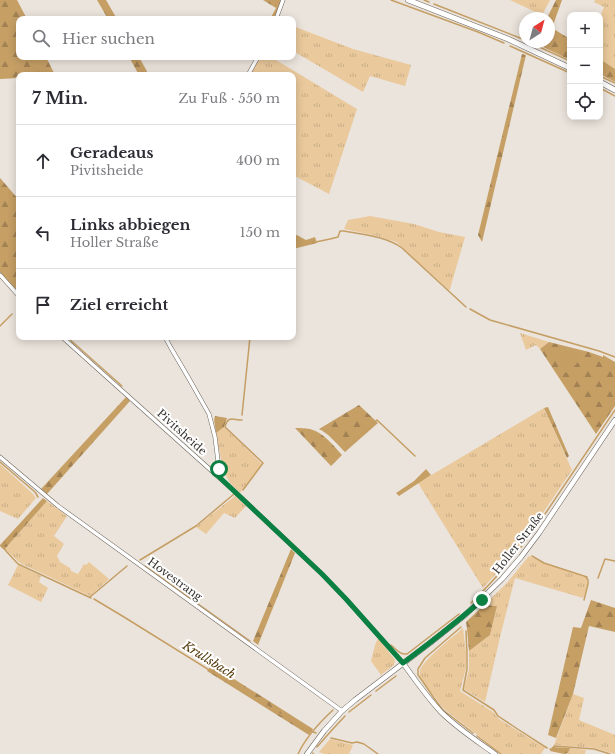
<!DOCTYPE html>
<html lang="de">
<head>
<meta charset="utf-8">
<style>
  body { margin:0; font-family:"Libre Baskerville",serif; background:#f7f7f7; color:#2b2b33 }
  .controls { position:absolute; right:12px; top:12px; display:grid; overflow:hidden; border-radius:8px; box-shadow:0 2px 10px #0003 }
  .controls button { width:36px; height:36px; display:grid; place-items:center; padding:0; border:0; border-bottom:1px solid #e1e1e2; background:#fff; color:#2b2b33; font:20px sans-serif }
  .compass { position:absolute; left:519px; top:12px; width:36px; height:36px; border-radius:50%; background:#fff; box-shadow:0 2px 10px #0003; rotate:36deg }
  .stop { position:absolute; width:12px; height:12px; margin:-9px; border:3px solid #0b8043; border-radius:50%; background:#fff }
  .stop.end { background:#0b8043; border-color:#fff; box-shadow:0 1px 4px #0008 }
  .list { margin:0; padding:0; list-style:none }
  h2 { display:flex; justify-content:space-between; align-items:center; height:52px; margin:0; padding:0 16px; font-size:17px }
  h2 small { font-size:13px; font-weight:400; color:#7c7c81 }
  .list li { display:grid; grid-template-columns:26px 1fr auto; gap:12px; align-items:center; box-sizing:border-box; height:72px; padding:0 16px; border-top:1px solid #e1e1e2 }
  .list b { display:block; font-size:15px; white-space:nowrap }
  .list p { margin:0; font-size:13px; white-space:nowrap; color:#7c7c81 }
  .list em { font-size:13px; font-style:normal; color:#7c7c81 }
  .icon { flex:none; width:22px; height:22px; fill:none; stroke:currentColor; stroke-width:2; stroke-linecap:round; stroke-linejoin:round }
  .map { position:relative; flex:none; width:615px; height:754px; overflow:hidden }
  .search { position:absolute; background:#fff; box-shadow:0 2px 10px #0003; left:16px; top:16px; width:280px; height:44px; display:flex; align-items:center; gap:10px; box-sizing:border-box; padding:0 14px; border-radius:8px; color:#7c7c81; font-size:15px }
  .panel { position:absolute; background:#fff; box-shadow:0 2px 10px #0003; left:16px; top:72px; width:280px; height:268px; border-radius:8px }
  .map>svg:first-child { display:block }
  .grass { fill:url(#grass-tufts) }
  .forest { fill:url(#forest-firs) }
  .water { fill:#c59e64 }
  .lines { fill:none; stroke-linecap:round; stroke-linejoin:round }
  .stream { stroke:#c59e64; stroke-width:1.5 }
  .minor-casing { stroke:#6a645d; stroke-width:4.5 }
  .tertiary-casing { stroke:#6a645d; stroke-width:5.5 }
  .secondary-casing { stroke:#6a645d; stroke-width:6 }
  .minor { stroke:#fff; stroke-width:3.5 }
  .tertiary { stroke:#fff; stroke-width:4.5 }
  .secondary { stroke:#fff; stroke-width:5 }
  .route { stroke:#0b8043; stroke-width:5 }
  .labels { text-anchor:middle; stroke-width:4; stroke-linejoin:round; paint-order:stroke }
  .street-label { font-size:11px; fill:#383532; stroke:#fff }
  .water-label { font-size:12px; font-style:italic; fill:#543909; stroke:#fff }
</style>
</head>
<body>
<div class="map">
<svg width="615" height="754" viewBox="0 0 615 754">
  <defs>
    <pattern id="grass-tufts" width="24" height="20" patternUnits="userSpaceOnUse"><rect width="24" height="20" fill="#eac99c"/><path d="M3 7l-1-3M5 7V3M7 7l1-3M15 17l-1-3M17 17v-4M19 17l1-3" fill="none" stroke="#c9ad87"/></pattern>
    <pattern id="forest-firs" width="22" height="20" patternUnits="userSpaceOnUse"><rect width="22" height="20" fill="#c69f65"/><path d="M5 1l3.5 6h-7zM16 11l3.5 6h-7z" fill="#a28254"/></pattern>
  </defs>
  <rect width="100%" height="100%" fill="#ebe4dc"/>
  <g class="grass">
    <polygon points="510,0 550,0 542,15"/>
    <polygon points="595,0 615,0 615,69 600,59 600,17 604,7 594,2"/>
    <polygon points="293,26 353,49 411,65 405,86 370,76 363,92 293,51"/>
    <polygon points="260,57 271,57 357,109 329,194 293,175 293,75 250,75"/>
    <polygon points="370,216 414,224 439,232 465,237 450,289 449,290 396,242 377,236 344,229 348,220"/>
    <polygon points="520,333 549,342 540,349 536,345 526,350"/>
    <polygon points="544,408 572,470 530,532 504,565 483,588 418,483"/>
    <polygon points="224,427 262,464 240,493 230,483 223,470 216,433"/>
    <polygon points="0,464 33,494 36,498 18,519 0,511"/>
    <polygon points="235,496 246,506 235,518 224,513 206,534 196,527"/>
    <polygon points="47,501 67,516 54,536 64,544 57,556 60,562 70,568 71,571 78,574 84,564 86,565 89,562 109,579 90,596 20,563 5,549"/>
    <path d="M529,556L544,563L585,577C590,583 586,591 583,598L515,578L501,633L485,702L464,689L469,669V651L490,635L497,606L484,605L506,584Z"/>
    <polygon points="18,565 41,576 39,582 48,588 41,602 8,585"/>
    <path d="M463,628L466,652V668L460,691L493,712L499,719L545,748L541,754H502L444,709L421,679C420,676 419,673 420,670C426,657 452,638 463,628Z"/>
    <polygon points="378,638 395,660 394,665 381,675 371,661 375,645"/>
    <polygon points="573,694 584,698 579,720 615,735 615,754 594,748 554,745"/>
    <polygon points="330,739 353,745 349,754 324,754 319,752"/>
    <polygon points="570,748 586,750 585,754 566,754 568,753"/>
  </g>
  <g class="forest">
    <polygon points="0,0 17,0 27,19 19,19 19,57 46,57 55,75 19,75 19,78 0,79"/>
    <polygon points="97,0 106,0 117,19 108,19"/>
    <polygon points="263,0 281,0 278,12 274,19 270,19 276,8"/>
    <polygon points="556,0 562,0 552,28 570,39 570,60 535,43 536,42 549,42 549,18 547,18"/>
    <polygon points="522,54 526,55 482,242 478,235"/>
    <polygon points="129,57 139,57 149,75 139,75"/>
    <polygon points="600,59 615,69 615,82 600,74"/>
    <polygon points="0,178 19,200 19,290 16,290 0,272"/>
    <polygon points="293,233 306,240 315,237 317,243 293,249"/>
    <polygon points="549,342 589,352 603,357 603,355 615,362 615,406 596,434 540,349"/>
    <polygon points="126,397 130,401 47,494 41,489"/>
    <path d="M359,405L378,423L345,452C337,444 329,434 319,429Z"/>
    <polygon points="548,407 569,456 567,458 544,408"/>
    <polygon points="215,416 227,418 224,427 216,433 214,420"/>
    <path d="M295,428C300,428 305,428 310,429C324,433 333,445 342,455L331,466Z"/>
    <polygon points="426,469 431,475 399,496 396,493 414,481"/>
    <polygon points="43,498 47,501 4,550 0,546 0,545"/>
    <polygon points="291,549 295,553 258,645 253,641"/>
    <polygon points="591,600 615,608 615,632 589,626 573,694 556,738 548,735 573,627 581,628"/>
    <polygon points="484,605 497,606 490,635 469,651 467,629 466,622"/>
    <polygon points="212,665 313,729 309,735 207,671"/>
    <polygon points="552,747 570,748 568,753 564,754 550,751"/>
  </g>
  <g class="water">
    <path d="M564,351L579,356L580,358C578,364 571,369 566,373L561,368C560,362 558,353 564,351Z"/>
    <polygon points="314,434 323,441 323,442 319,445 317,445 311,437 312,435"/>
    <polygon points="326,443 336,453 338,457 335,460 331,457 320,448 321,446"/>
  </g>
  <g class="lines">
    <g class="stream">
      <polyline points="391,0 478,32 504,43"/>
      <polyline points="424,0 429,2"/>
      <polyline points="434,4 525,40"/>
      <polyline points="535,45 570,61"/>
      <polyline points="510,46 570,73"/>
      <polyline points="600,76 615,83"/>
      <polyline points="600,88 615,96"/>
      <path d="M311,243L330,239L338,237L340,231H344C364,235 385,236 402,248L466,307"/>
      <polyline points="470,309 490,320 599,351 615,357"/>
      <polyline points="0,326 12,314"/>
      <polyline points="67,337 122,386"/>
      <polyline points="242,415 250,337"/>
      <path d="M242,420C233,420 228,415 225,427L263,463L243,490"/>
      <polyline points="345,449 377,420 415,456"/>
      <polyline points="0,462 35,492 38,497"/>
      <polyline points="41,502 3,546 6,551 18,564 91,598"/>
      <polyline points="545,514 615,410"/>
      <polyline points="532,556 544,563 587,577"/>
      <polyline points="140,560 196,526 234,494"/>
      <polyline points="145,566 250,641"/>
      <polyline points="598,578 605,559 615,561"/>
      <polyline points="90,597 127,566"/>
      <polyline points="94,599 124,617 301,727 316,733"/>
      <polyline points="584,600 588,584 588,580 586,577"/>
      <path d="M471,603C497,578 519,551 540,522"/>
      <polyline points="466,631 467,653 467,669 463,690 494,710 498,716 516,728 547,748"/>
      <path d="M391,645C396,649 400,655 407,654L459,614"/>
      <polyline points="418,669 425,658 461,627"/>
      <polyline points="418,670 418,675 421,679 434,698 443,710 473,733"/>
      <polyline points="376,691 396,676"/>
      <polyline points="349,712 371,695"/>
      <polyline points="477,736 501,754"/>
      <polyline points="331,738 352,743 357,742 364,744 378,754"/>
      <polyline points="317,747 332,730 345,716"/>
      <polyline points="550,749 553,750 554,746 594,749 610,754"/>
      <path d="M298,754C306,737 320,722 333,710"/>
      <polyline points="313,754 313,753"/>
    </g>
    <defs>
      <g id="minor">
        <polyline points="276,19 283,0"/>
        <polyline points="248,75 258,57"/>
        <polyline points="0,275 19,296"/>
        <polyline points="62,337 233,490 322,574 346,599 403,663"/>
        <polyline points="165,337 171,348 188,377 209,414 215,437 219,469 216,474"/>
        <polyline points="0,457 58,506 342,711"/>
      </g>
      <g id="tertiary">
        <path d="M403,663C415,680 427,697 441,712C457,728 477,741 495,754"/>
        <polyline points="307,754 324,731 342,711 355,700 430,643 465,615 502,579 521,557 539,533 615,420"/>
      </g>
      <g id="secondary">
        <polyline points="408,0 508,39 570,68"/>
        <polyline points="600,82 615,90"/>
      </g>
    </defs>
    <use href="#minor" class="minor-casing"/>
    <use href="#tertiary" class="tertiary-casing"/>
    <use href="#secondary" class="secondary-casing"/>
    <use href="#minor" class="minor"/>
    <use href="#tertiary" class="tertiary"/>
    <use href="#secondary" class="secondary"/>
  </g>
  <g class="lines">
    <path class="route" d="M219,469L216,474L322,574L346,599L403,663C430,643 457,622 482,600"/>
  </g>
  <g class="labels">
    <g class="street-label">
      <text transform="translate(182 432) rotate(42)" y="4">Pivitsheide</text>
      <text transform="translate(518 543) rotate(-52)" y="4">Holler Straße</text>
      <text transform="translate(175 579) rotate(36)" y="4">Hovestrang</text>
    </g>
    <g class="water-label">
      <text transform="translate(209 660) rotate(32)" y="4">Krullsbach</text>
    </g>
  </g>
</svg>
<div class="controls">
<button>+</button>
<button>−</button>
<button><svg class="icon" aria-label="locate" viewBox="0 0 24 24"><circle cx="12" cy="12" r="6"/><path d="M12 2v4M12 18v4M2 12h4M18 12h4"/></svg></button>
</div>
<svg class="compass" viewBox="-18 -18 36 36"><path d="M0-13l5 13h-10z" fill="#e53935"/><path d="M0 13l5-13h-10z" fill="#7c7c81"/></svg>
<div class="stop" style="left:219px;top:469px"></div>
<div class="stop end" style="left:482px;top:600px"></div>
<div class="search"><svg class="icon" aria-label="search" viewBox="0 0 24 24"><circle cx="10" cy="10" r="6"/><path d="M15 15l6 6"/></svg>Hier suchen</div>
<section class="panel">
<h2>7 Min.<small>Zu Fuß · 550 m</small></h2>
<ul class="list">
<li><svg class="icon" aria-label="ahead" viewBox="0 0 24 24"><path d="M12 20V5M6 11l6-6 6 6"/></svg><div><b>Geradeaus</b><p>Pivitsheide</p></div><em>400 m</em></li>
<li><svg class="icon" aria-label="left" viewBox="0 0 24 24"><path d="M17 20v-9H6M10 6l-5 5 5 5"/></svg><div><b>Links abbiegen</b><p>Holler Straße</p></div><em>150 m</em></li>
<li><svg class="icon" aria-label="arrive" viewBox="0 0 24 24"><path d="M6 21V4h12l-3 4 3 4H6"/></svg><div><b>Ziel erreicht</b></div></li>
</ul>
</section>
</div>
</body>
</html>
